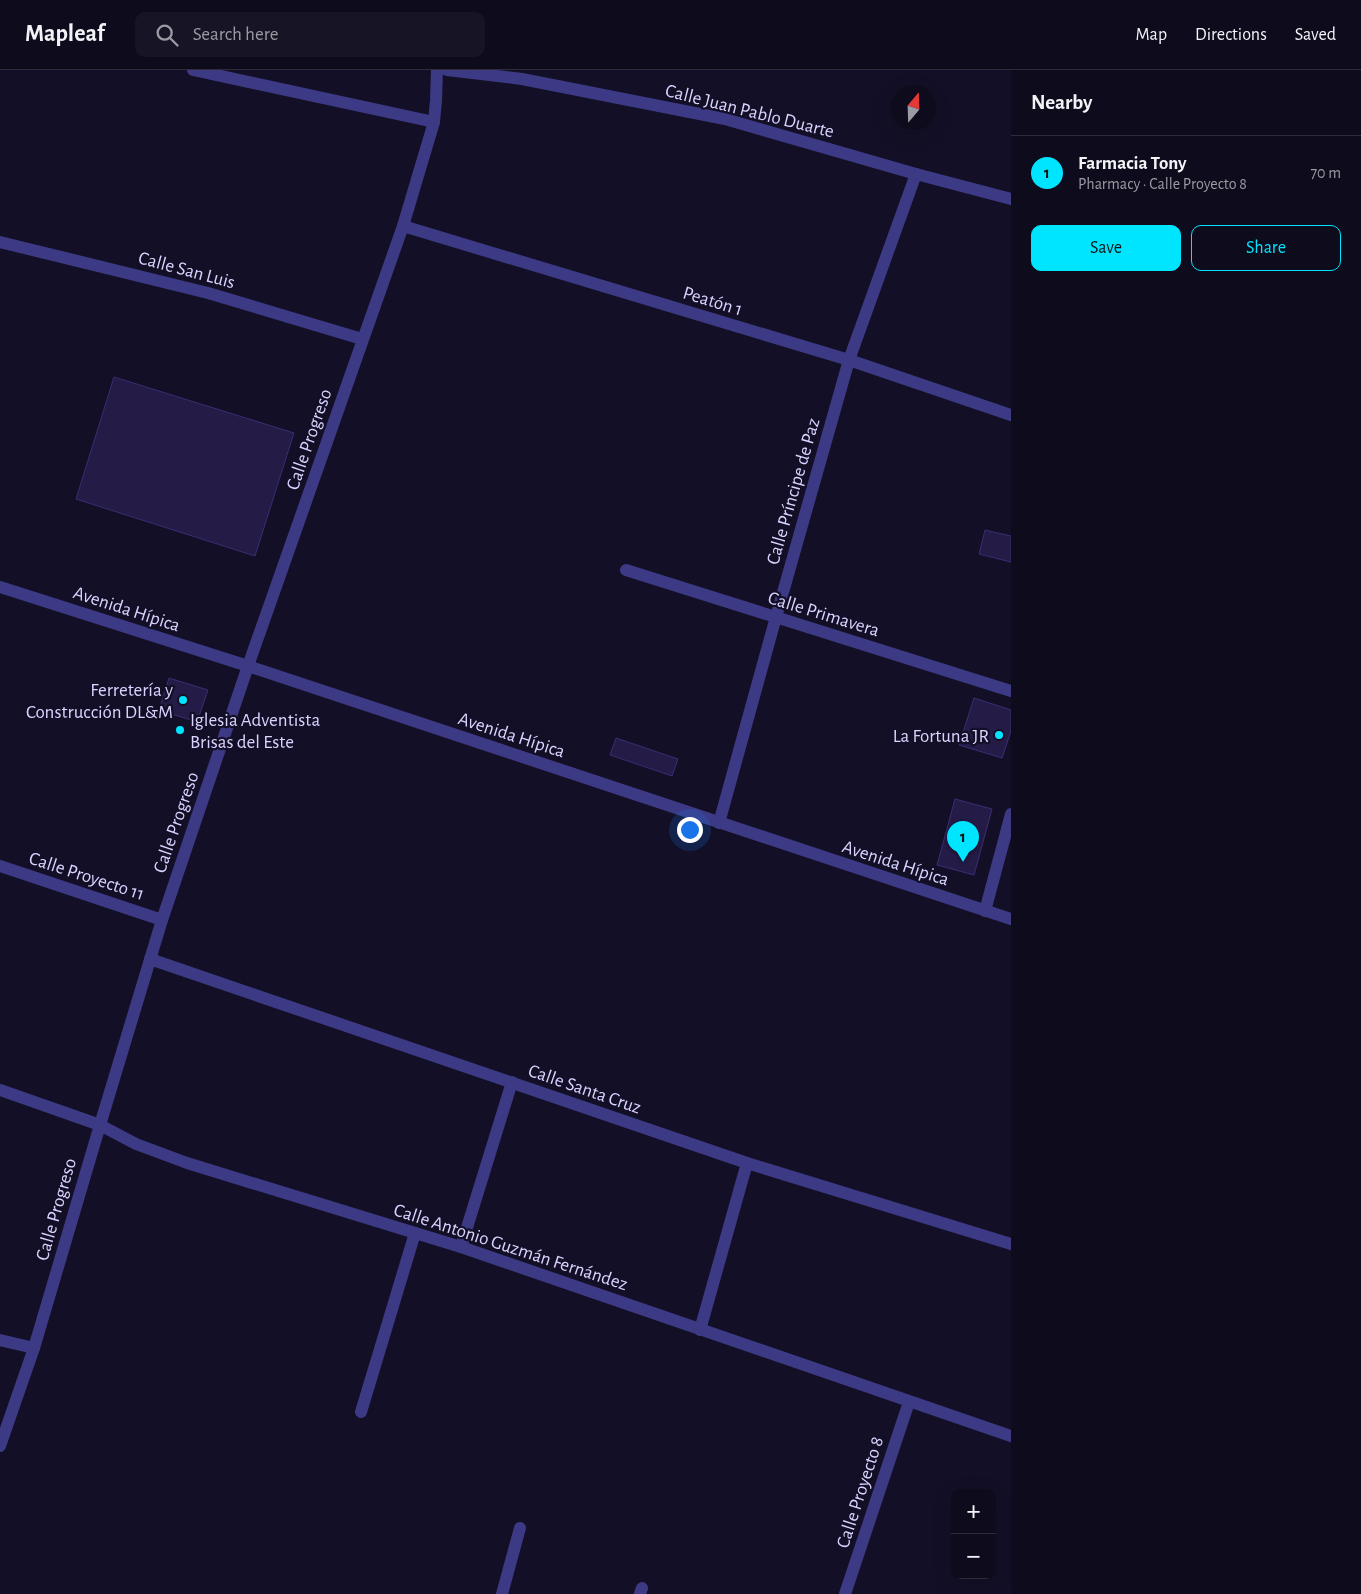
<!DOCTYPE html>
<html lang="en">
<head>
<meta charset="utf-8">
<style>
  body { margin:0; font-family:"Alegreya Sans",sans-serif; background:#171425; color:#f1f3f6 }
  .controls { position:absolute; right:15px; bottom:15px; display:grid; overflow:hidden; border-radius:10px; box-shadow:0 5px 20px #0002 }
  .controls button { width:45px; height:45px; display:grid; place-items:center; padding:0; border:0; border-bottom:1px solid #2e2b3b; background:#0e0b1c; color:#f1f3f6; font:25px sans-serif }
  .compass { position:absolute; left:891px; top:15px; width:45px; height:45px; border-radius:50%; background:#0e0b1c; box-shadow:0 5px 20px #0002; rotate:19deg }
  .you { position:absolute; left:689px; top:759px; width:18px; height:18px; margin:-12px; border:4px solid #fff; border-radius:50%; background:#1a73e8; box-shadow:0 0 0 8px #1a73e833 }
  .badge { display:grid; place-items:center; width:32px; height:32px; border-radius:50%; background:#00e5ff; color:#111; font-size:16px; font-weight:700 }
  .pin { position:absolute; translate:-50% -41px; filter:drop-shadow(0 1px 2px #0008) }
  .pin::after { content:''; position:absolute; top:26px; width:18px; height:15px; background:inherit; clip-path:polygon(0 0,100% 0,50% 100%) }
  .list { margin:0; padding:0; list-style:none }
  h2 { display:flex; justify-content:space-between; align-items:center; height:65px; margin:0; padding:0 20px; font-size:21px }
  h2 small { font-size:16px; font-weight:400; color:#9b9ba3 }
  .list li { display:grid; grid-template-columns:32px 1fr auto; gap:15px; align-items:center; box-sizing:border-box; height:75px; padding:0 20px; border-top:1px solid #2e2b3b }
  .list b { display:block; font-size:19px; white-space:nowrap }
  .list p { margin:0; font-size:16px; white-space:nowrap; color:#9b9ba3 }
  .list em { font-size:16px; font-style:normal; color:#9b9ba3 }
  .actions { display:flex; gap:10px; padding:15px 20px }
  .actions a { flex:1; padding:11px 0; border:1px solid #00e5ff; border-radius:10px; text-align:center; font-size:18px; color:#00e5ff }
  .actions .main { background:#00e5ff; color:#111 }
  .icon { flex:none; width:28px; height:28px; fill:none; stroke:currentColor; stroke-width:2; stroke-linecap:round; stroke-linejoin:round }
  .map { position:relative; flex:none; width:1011px; height:1524px; overflow:hidden }
  header { display:flex; align-items:center; gap:30px; box-sizing:border-box; height:70px; padding:0 25px; background:#0e0b1c; border-bottom:1px solid #2e2b3b }
  header strong { font-size:24px }
  nav { display:flex; gap:28px; margin-inline-start:auto; font-size:18px }
  .search { width:350px; height:45px; background:#171425; display:flex; align-items:center; gap:12px; box-sizing:border-box; padding:0 18px; border-radius:10px; color:#9b9ba3; font-size:19px }
  main { display:flex }
  aside { flex:1; background:#0e0b1c }
  .map>svg:first-child { display:block }
  .building { fill:#241b47; stroke:#3b2d73 }
  .lines { fill:none; stroke-linecap:round; stroke-linejoin:round }
  .minor { stroke:#3d3a85; stroke-width:12 }
  .poi-dot { fill:#00e5ff; stroke:#130f26; stroke-width:2 }
  .labels { text-anchor:middle; stroke-width:4.5; stroke-linejoin:round; paint-order:stroke }
  .street-label { font-size:19px; fill:#d9d4ff; stroke:#130f26 }
  .poi-label { font-size:19px; fill:#d9d4ff; stroke:#130f26; text-anchor:end }
</style>
</head>
<body>
<header>
<strong>Mapleaf</strong>
<div class="search"><svg class="icon" aria-label="search" viewBox="0 0 24 24"><circle cx="10" cy="10" r="6"/><path d="M15 15l6 6"/></svg>Search here</div>
<nav><a>Map</a><a>Directions</a><a>Saved</a></nav>
</header>
<main>
<div class="map">
<svg width="1011" height="1524" viewBox="0 0 1011 1524">
  <rect width="100%" height="100%" fill="#130f26"/>
  <g class="building">
    <polygon points="114,307 294,363 255,486 76,429"/>
    <polygon points="985,460 1011,466 1011,492 979,484"/>
    <polygon points="169,608 208,620 197,652 159,640"/>
    <polygon points="974,628 1011,640 1011,661 1002,688 959,675"/>
    <polygon points="616,668 678,689 672,706 610,685"/>
    <polygon points="955,729 992,739 974,805 937,795"/>
  </g>
  <g class="lines">
    <g class="minor">
      <polyline points="193,0 434,52"/>
      <polyline points="447,0 522,9 725,49 916,104 1011,129"/>
      <polyline points="403,156 849,290 1011,345"/>
      <polyline points="0,172 208,223 362,269"/>
      <polyline points="626,500 1011,621"/>
      <polyline points="0,517 248,596 1011,849"/>
      <polyline points="719,753 776,547 849,290 916,104"/>
      <polyline points="0,796 162,850"/>
      <polyline points="985,841 1011,744"/>
      <polyline points="150,889 747,1093 1011,1174"/>
      <polyline points="0,1020 100,1055 136,1074 187,1093 461,1177 1011,1366"/>
      <polyline points="461,1177 512,1012"/>
      <polyline points="700,1260 747,1093"/>
      <polyline points="0,1270 34,1278"/>
      <polyline points="361,1342 415,1163"/>
      <polyline points="0,1376 34,1278 100,1055 162,850 248,596 403,156 434,52 436,30 437,0"/>
      <polyline points="502,1524 520,1458"/>
      <polyline points="640,1524 642,1518"/>
      <polyline points="845,1524 909,1332"/>
    </g>
  </g>
  <g class="poi-dot">
    <circle cx="183" cy="630" r="5"/>
    <circle cx="180" cy="660" r="5"/>
    <circle cx="999" cy="665" r="5"/>
  </g>
  <g class="labels">
    <g class="street-label">
      <text transform="translate(750 40) rotate(14)" y="7">Calle Juan Pablo Duarte</text>
      <text transform="translate(187 199) rotate(15)" y="7">Calle San Luis</text>
      <text transform="translate(713 230) rotate(17)" y="7">Peatón 1</text>
      <text transform="translate(308 369) rotate(-71)" y="7">Calle Progreso</text>
      <text transform="translate(792 421) rotate(-74)" y="7">Calle Príncipe de Paz</text>
      <text transform="translate(127 538) rotate(18)" y="7">Avenida Hípica</text>
      <text transform="translate(824 543) rotate(17)" y="7">Calle Primavera</text>
      <text transform="translate(512 664) rotate(18)" y="7">Avenida Hípica</text>
      <text transform="translate(175 752) rotate(-71)" y="7">Calle Progreso</text>
      <text transform="translate(896 792) rotate(18)" y="7">Avenida Hípica</text>
      <text transform="translate(87 805) rotate(18)" y="7">Calle Proyecto 11</text>
      <text transform="translate(585 1018) rotate(19)" y="7">Calle Santa Cruz</text>
      <text transform="translate(55 1139) rotate(-74)" y="7">Calle Progreso</text>
      <text transform="translate(511 1176) rotate(18)" y="7">Calle Antonio Guzmán Fernández</text>
      <text transform="translate(859 1422) rotate(-72)" y="7">Calle Proyecto 8</text>
    </g>
    <g class="poi-label">
      <text x="173" y="626">Ferretería y<tspan x="173" dy="22">Construcción DL&amp;M</tspan></text>
      <text x="190" y="656" text-anchor="start">Iglesia Adventista<tspan x="190" dy="22">Brisas del Este</tspan></text>
      <text x="989" y="672">La Fortuna JR</text>
    </g>
  </g>
</svg>
<div class="controls">
<button>+</button>
<button>−</button>
</div>
<svg class="compass" viewBox="-18 -18 36 36"><path d="M0-13l5 13h-10z" fill="#e53935"/><path d="M0 13l5-13h-10z" fill="#9b9ba3"/></svg>
<div class="you"></div>
<div class="pin badge" style="left:963px;top:792px">1</div>
</div>
<aside>
<h2>Nearby<small></small></h2>
<ul class="list">
<li><span class="badge">1</span><div><b>Farmacia Tony</b><p>Pharmacy · Calle Proyecto 8</p></div><em>70 m</em></li>
</ul>
<div class="actions"><a class="main">Save</a><a>Share</a></div>
</aside>
</main>
</body>
</html>
